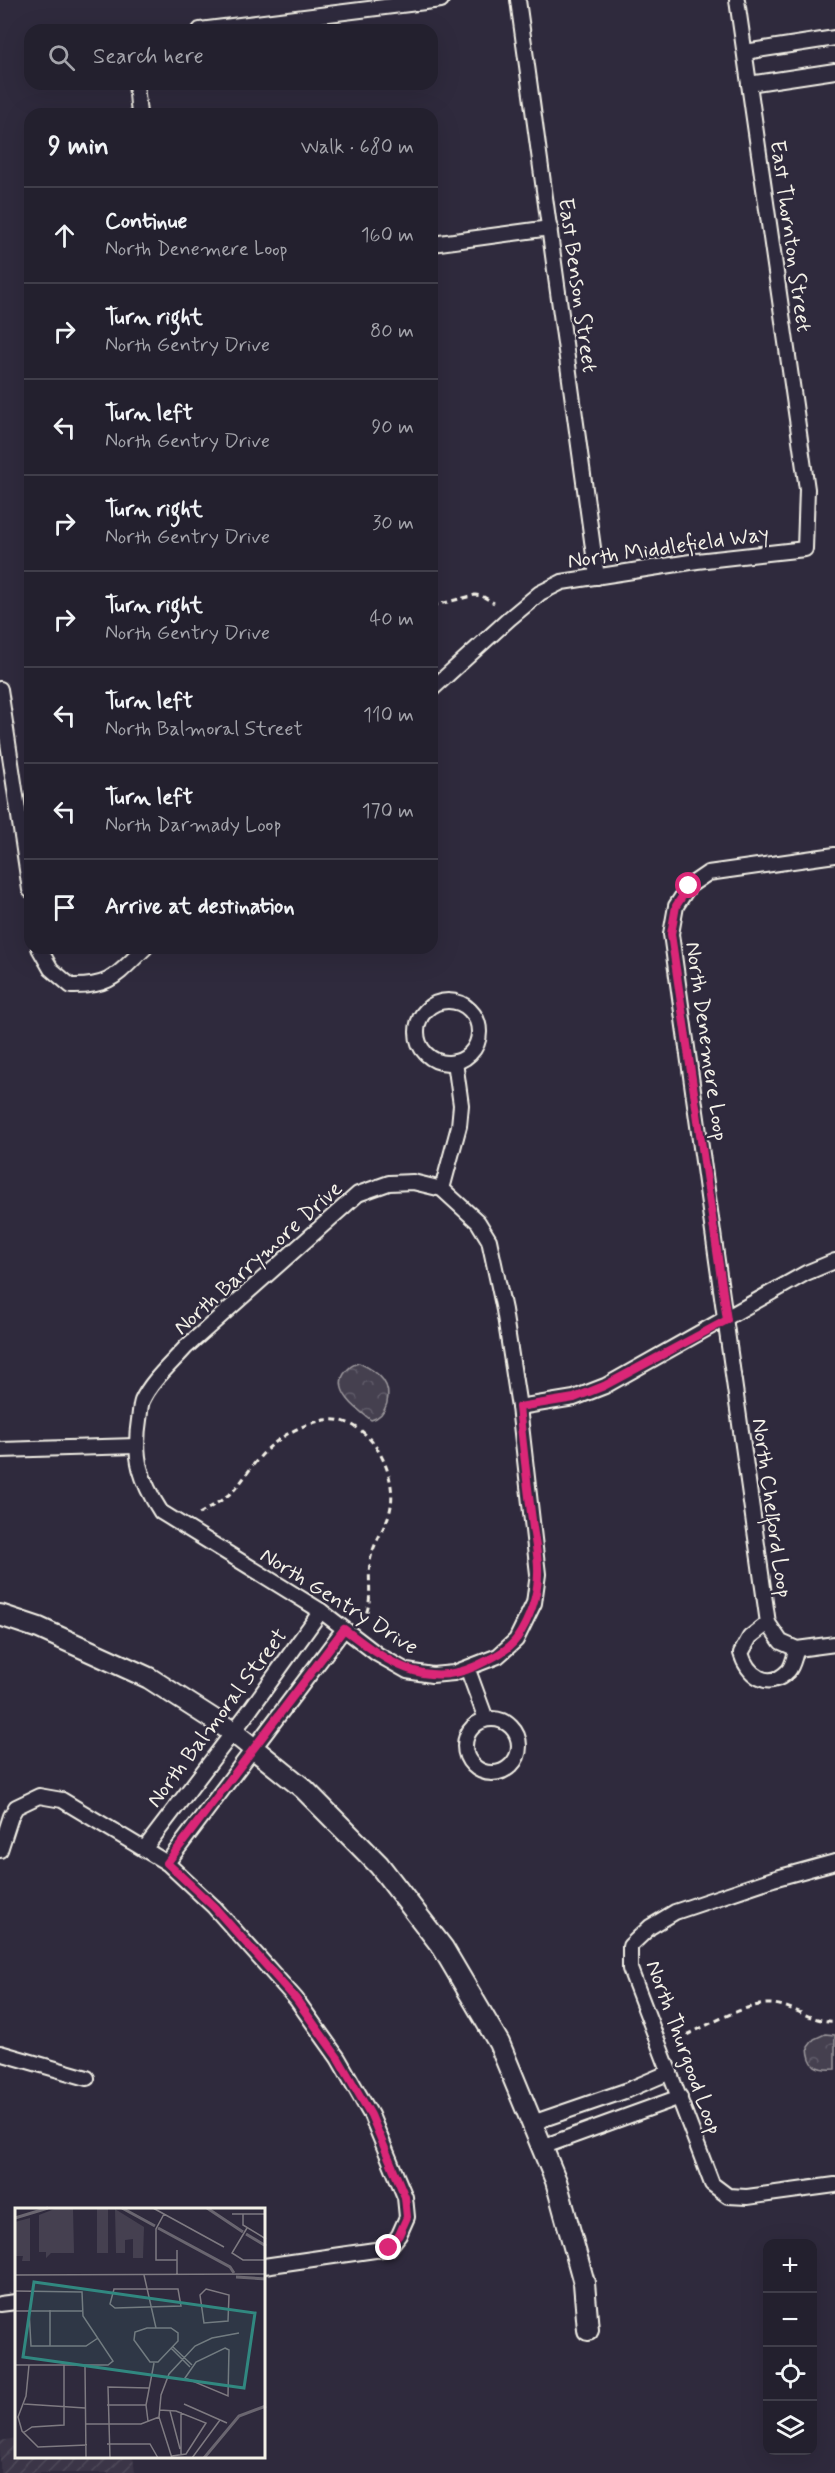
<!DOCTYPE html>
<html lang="en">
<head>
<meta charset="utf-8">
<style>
  body { margin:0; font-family:Mynerve,sans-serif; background:#2f2d3a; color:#f1f3f6 }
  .controls { position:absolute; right:18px; bottom:18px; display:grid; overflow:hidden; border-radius:12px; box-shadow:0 6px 24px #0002 }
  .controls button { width:54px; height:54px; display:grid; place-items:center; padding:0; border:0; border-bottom:2px solid #403e4a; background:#23202e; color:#f1f3f6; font:30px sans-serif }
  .stop { position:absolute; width:18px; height:18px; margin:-14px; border:4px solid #db2777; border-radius:50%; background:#fff }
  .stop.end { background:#db2777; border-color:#fff; box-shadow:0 2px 6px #0008 }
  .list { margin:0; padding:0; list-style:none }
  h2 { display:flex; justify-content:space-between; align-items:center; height:78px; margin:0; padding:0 24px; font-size:26px }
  h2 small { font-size:20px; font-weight:400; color:#a3a3aa }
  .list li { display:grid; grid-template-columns:39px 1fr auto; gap:18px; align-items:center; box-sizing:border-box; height:96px; padding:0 24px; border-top:2px solid #403e4a }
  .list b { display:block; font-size:22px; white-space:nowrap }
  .list p { margin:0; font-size:20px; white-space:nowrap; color:#a3a3aa }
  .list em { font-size:20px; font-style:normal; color:#a3a3aa }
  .icon { flex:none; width:33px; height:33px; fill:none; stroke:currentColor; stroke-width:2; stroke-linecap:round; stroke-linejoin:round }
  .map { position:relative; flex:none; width:835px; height:2473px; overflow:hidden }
  .search { position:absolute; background:#23202e; box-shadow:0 6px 24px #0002; left:24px; top:24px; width:414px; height:66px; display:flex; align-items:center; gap:15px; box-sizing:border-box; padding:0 21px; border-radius:18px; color:#a3a3aa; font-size:22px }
  .panel { position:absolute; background:#23202e; box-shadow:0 6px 24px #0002; left:24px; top:108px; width:414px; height:846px; border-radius:18px }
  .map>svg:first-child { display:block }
  .industrial { fill:url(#industrial-furrows) }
  .forest { fill:url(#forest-crowns); stroke:#9c989c; stroke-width:1.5 }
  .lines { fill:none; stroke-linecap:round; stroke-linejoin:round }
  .street-casing { stroke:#f4f1e8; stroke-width:18 }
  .secondary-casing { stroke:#f4f1e8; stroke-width:24 }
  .path { stroke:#f4f1e8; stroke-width:3; stroke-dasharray:6 4.5; stroke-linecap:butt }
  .street { stroke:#2f2a3d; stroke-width:14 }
  .secondary { stroke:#2f2a3d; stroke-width:20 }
  .route { stroke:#db2777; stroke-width:8 }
  .labels { text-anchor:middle; stroke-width:5; stroke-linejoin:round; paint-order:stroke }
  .street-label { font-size:22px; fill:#f4f1e8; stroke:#2f2a3d }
  .inset-river { fill:none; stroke:#6a6670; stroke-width:3 }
  .inset-road { fill:none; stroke:#7e7a81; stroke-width:1.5 }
  .view { fill:#318880; fill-opacity:0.15; stroke:#318880; stroke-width:3 }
  .inset-edge { fill:none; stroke:#f4f1e8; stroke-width:3 }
</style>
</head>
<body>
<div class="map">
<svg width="835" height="2473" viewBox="0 0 835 2473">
  <defs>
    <pattern id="industrial-furrows" width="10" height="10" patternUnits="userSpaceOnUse" patternTransform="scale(1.5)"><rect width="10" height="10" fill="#3b3647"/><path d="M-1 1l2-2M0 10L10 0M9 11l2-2" fill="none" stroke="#4e4a59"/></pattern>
    <pattern id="forest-crowns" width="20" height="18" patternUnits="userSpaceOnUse" patternTransform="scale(1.5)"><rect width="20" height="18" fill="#454050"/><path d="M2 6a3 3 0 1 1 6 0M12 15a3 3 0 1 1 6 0" fill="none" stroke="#605c69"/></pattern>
  </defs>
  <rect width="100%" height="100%" fill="#2f2a3d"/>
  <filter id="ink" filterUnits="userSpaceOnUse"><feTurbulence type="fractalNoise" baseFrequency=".0167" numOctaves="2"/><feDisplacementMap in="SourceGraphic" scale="12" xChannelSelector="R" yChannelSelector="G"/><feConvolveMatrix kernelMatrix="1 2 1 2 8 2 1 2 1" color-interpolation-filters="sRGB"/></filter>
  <g filter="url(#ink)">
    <polygon class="industrial" points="16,2438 16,2456 133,2457 135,2473 0,2473 0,2441"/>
    <g class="forest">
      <path d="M359,1363C368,1367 378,1373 383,1380C393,1394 387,1416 371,1420C358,1410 333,1392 344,1374C348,1368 353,1364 359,1363Z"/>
      <path d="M825,2034L835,2035V2069C816,2070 809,2067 808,2047L814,2039Z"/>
    </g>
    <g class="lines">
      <defs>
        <g id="street">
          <polyline points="518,0 597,577"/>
          <polyline points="200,30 441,0"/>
          <polyline points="745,52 835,38"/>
          <polyline points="136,84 139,114"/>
          <polyline points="749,84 835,71"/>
          <polyline points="432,244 550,228"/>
          <polyline points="0,689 30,890"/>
          <polyline points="432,689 510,618 540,593 562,582 697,561 805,549 807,489 737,0"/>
          <polyline points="835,855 708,873 689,886 676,906 671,934 768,1623 781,1642 797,1649 835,1644"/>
          <path d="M39,948L51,969L71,986C112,987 117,974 145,948"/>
          <circle cx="448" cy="1032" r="31"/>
          <path d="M413,1182L442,1189L478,1222L489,1240L504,1310L519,1407L538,1574L534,1603L516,1640L498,1656L454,1673L432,1675L407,1671L377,1654L321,1611L161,1512C141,1481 133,1458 139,1420C140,1414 140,1407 142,1401C151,1381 172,1363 186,1347L358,1194L389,1183Z"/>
          <polyline points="442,1189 459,1126 461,1105 455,1062"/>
          <polyline points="519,1407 574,1398 605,1386 806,1273 835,1261"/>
          <polyline points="0,1450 136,1446"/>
          <path d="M768,1623L750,1637L741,1653C747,1674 768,1692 788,1671C793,1666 794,1656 797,1649"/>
          <polyline points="468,1670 486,1719"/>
          <circle cx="492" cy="1746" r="27"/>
          <polyline points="145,1848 250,1710 321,1611"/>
          <polyline points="0,1850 11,1816 16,1807 39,1796 62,1800 167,1863 214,1907 296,1999 338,2058 371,2115 405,2197 407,2217 399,2235 389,2248 264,2266"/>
          <polyline points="835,1862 773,1879 675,1912 650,1927 630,1946 630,1969 712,2184 728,2196 747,2197 835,2185"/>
          <polyline points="167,1863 344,1629"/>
          <polyline points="0,2053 87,2078"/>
          <polyline points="532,2123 628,2090 670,2072"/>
          <polyline points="542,2147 680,2097"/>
          <polyline points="0,2304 16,2302"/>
        </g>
        <polyline id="secondary" points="0,1615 39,1628 149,1678 233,1732 304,1789 379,1865 443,1948 499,2043 556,2181 584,2283 588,2330"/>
      </defs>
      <use href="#street" class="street-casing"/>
      <use href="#secondary" class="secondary-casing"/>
      <g class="path">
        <polyline points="432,606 475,595 482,596 494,603"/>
        <path d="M199,1514C211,1507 223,1500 233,1491C243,1481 249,1469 259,1458C274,1440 297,1426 320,1421C365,1410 397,1468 391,1506C388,1525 375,1539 371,1557C366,1577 375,1602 363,1619"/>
        <path d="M678,2039C703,2028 746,2002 773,2004C794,2006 813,2023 835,2021"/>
      </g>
      <use href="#street" class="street"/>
      <use href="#secondary" class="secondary"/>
    </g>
  </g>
  <g class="lines" filter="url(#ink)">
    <path class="route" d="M389,2248L399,2235L407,2217L405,2197L371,2115L338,2058L296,1999L214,1907L167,1863L344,1629C385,1660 423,1690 476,1666C490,1659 507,1652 517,1638C529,1620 538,1596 538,1574C539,1557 534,1538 532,1520C527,1483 523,1445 519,1407L574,1398L604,1386L727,1320L671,934L676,906L689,886"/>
  </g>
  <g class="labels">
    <g class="street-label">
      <text transform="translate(792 236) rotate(82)" y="8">East Thornton Street</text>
      <text transform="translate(579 285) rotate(82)" y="8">East Benson Street</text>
      <text transform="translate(668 546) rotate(-8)" y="8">North Middlefield Way</text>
      <text transform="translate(708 1041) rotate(82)" y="8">North Denemere Loop</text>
      <text transform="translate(257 1257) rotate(-42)" y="8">North Barrymore Drive</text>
      <text transform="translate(773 1508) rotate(82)" y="8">North Chelford Loop</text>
      <text transform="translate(340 1600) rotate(32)" y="8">North Gentry Drive</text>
      <text transform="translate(216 1717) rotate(-53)" y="8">North Balmoral Street</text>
      <text transform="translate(685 2047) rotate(70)" y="8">North Thurgood Loop</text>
    </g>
  </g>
  <g transform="translate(15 2208)">
    <rect width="250" height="250" fill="#2f2a3d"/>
    <path d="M42,0H58L59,45H36L31,50V44H24V7ZM82,0H93V45H82ZM100,1L129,19L128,50H118V31L110,32V45H101ZM15,10V53H7L8,48H0V14Z" fill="#454050"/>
    <path class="inset-river" d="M107,0L140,18M192,0L228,24M0,10L33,0M143,20L215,59L219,65M231,26L251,38M221,69L251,71M189,250L224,208L251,198"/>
    <path class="inset-road" d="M138,0L209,39M149,6L141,21V52H162M217,6H251M228,6V17L251,31M232,20L217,45L228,52H251M162,66V42M0,67L251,66M129,67L141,120M99,81H163L166,98L100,100L95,96ZM191,81L214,87L213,113L189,115L185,87ZM0,83L67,84L68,108L98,153L93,157H0M14,102L16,138H71L83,130M0,103H67M132,120H156L163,125V133L143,154H135L119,132L120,124ZM35,138V102M158,139L177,157M156,140L175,159M210,140L214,142L213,188L170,170L181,154ZM14,157L11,188L3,209L7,223L23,239L72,237M70,158L71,250M9,196L70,200M169,196L212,215M92,197H131M144,202L161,203L191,215L171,246L157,248M155,203L165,241M133,213L131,197L139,155M71,216H126L144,209M8,225L17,219L49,217V157M92,236H135L143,250M166,247V204M95,250L93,179L134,180M157,250L144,209L146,187L154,166L180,138L197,130L224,125M177,250L205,212"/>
    <path class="view" d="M19,74L240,105L229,180L8,149Z"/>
    <rect width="250" height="250" class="inset-edge"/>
  </g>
</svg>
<div class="controls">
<button>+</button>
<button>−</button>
<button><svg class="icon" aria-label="locate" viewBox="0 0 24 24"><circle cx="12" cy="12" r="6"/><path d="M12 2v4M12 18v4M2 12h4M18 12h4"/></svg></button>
<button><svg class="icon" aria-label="layers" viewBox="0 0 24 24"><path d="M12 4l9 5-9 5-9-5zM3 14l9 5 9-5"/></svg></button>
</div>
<div class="stop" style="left:689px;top:886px"></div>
<div class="stop end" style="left:389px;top:2248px"></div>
<div class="search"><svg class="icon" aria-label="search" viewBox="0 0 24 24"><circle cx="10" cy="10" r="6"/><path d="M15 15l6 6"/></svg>Search here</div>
<section class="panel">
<h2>9 min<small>Walk · 680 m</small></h2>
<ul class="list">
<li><svg class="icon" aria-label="ahead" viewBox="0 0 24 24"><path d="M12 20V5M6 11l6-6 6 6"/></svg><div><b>Continue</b><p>North Denemere Loop</p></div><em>160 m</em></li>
<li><svg class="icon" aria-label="right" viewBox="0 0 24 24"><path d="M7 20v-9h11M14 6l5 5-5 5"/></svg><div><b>Turn right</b><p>North Gentry Drive</p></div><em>80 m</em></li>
<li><svg class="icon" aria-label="left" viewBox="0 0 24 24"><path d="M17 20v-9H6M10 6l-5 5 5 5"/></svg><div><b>Turn left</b><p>North Gentry Drive</p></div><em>90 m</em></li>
<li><svg class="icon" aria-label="right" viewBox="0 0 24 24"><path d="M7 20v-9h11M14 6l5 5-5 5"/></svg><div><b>Turn right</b><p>North Gentry Drive</p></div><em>30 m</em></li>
<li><svg class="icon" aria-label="right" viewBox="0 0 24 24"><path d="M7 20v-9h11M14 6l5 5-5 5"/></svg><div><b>Turn right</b><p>North Gentry Drive</p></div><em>40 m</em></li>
<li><svg class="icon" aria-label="left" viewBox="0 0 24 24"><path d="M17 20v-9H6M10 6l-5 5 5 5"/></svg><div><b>Turn left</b><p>North Balmoral Street</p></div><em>110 m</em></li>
<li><svg class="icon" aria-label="left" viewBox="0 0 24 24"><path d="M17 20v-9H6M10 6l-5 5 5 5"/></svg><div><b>Turn left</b><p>North Darmady Loop</p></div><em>170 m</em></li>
<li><svg class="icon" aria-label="arrive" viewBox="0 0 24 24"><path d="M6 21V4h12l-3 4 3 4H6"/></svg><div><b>Arrive at destination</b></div></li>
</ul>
</section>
</div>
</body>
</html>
